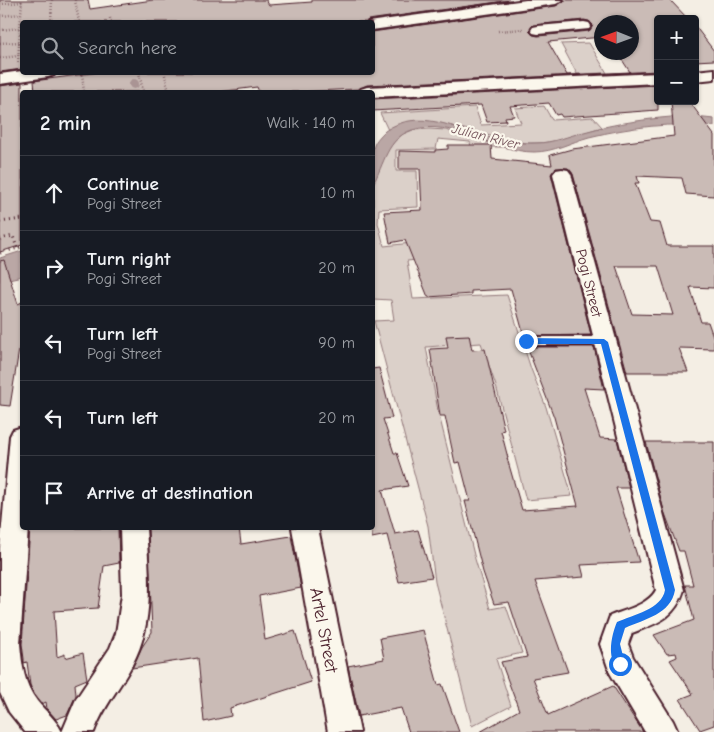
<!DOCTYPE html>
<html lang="en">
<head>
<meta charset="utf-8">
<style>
  body { margin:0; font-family:"Comic Neue",sans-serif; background:#242831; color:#f1f3f6 }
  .controls { position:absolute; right:15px; top:15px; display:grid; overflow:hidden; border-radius:5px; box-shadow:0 1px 4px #0004 }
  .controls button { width:45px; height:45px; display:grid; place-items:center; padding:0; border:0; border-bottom:1px solid #363941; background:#171b24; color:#f1f3f6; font:25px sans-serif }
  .compass { position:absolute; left:594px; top:15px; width:45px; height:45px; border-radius:50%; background:#171b24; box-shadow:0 1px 4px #0004; rotate:271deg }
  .stop { position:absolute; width:15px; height:15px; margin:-11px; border:4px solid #1a73e8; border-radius:50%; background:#fff }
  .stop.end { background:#1a73e8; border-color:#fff; box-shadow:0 1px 5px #0008 }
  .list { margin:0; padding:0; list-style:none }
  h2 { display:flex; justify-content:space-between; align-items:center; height:65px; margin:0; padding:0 20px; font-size:21px }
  h2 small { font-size:16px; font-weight:400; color:#9ea1a6 }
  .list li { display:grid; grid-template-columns:32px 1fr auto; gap:15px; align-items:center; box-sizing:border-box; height:75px; padding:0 20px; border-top:1px solid #363941 }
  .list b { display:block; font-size:19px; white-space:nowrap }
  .list p { margin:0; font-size:16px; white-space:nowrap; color:#9ea1a6 }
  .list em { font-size:16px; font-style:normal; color:#9ea1a6 }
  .icon { flex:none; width:28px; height:28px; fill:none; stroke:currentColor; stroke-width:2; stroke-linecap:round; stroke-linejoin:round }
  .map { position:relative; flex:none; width:714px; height:732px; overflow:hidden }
  .search { position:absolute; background:#171b24; box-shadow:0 1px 4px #0004; left:20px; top:20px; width:355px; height:55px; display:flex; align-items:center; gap:12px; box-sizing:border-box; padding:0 18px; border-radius:5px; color:#9ea1a6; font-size:19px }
  .panel { position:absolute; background:#171b24; box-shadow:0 1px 4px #0004; left:20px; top:90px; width:355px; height:440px; border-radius:5px }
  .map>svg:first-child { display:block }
  .green { fill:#dbd0c9; stroke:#92787a }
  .water { fill:#baa7a5; stroke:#8d7174 }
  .building { fill:#cabbb6; stroke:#4a1f2b; fill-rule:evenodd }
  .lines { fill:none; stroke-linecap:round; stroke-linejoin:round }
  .service-casing { stroke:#4a1f2b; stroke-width:4 }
  .minor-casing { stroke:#4a1f2b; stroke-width:4 }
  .path-far1 { stroke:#4a1f2b; stroke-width:2.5; stroke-dasharray:0.5 2.5; stroke-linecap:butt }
  .path { stroke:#4a1f2b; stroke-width:3; stroke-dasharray:1 4; stroke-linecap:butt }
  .service { fill:#fbf7ec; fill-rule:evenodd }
  .minor { fill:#fbf7ec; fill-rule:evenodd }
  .tree { fill:#aa9494 }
  .route { fill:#1a73e8 }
  .labels { text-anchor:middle; stroke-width:4.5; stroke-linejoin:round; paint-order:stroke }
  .far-water-label { font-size:14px; font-style:italic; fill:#714f56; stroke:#fbf7ec }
  .street-label { font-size:15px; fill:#4a1f2b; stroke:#fbf7ec }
  .near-street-label { font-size:18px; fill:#4a1f2b; stroke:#fbf7ec }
</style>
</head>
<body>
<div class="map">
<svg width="714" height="732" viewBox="0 0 714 732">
  <rect width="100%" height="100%" fill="#f4eee4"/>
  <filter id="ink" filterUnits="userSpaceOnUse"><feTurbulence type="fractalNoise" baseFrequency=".02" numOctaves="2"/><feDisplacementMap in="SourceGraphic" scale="10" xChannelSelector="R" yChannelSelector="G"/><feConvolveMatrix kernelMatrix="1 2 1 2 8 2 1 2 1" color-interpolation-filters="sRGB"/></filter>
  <g filter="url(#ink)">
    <g class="green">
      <polygon points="589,43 607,73 577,74 561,44"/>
      <path d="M544,106L552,120L593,117L602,127C581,133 559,143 536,143C493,145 424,105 388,130L380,113L475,107L481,125L521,123L515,108Z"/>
      <polygon points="429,129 446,130 503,147 471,147 470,142 438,139 436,149 396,150 396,171 417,171 418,207 379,209 378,223 384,246 431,241 436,258 407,261 413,299 507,295 531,369 546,407 572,496 526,500 496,386 481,343 426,347 438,411 475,559 490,609 506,606 522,653 496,659 511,706 472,726 435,582 428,526 374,321 394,320 391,300 373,299 373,184 387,151 395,141 403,134 413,130"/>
    </g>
    <g class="water">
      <path d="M685,116L714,119V126C672,122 630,127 589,137C571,142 554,152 534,152C493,152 453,118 412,130C387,138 384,165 373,184C373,173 371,160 373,149C374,142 380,136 385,131C419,107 455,129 491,138C505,141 521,144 536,143C553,143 568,136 584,132C617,123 651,118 685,116Z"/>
      <polygon points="22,251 22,276 0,281 0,258"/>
    </g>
    <g class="building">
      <polygon points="0,0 88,0 90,9 153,0 266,0 269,5 312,2 312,0 512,0 368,20 366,22 22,22 22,69 0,72"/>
      <path d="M565,0H670L688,19H658V71L367,85L359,89L296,92H259L257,87L218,92H35L34,81L100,72H372V32L556,6ZM584,20L589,21L593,25L589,31L538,36L533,35L529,31L533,25ZM602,22H632V52H617L630,72L567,75L548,42L602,37Z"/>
      <polygon points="695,26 714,51 714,60 695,61"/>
      <polygon points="22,83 22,245 0,252 0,86"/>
      <polygon points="658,85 658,110 562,117 560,114 556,115 549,103 510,106 514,116 505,117 506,121 487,122 481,105 372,111 372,99"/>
      <path d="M671,101H689L714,135V196L686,194L682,178L637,176L639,183H635L650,222L660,223L667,246H714V288L690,287L701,322H708L714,339V349L679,348L688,372H627L573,174L568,168H556L551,174L591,335L524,336L511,289L471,291V294L428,297L405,240L390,243L384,212L422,210L420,169H399V151L435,152V150L448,149V145H491L492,159L552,165L550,155L572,149L674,136ZM616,266H658L673,315L632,314Z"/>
      <polygon points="4,260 18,304 22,302 22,331 10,406 0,405 0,261"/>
      <polygon points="469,335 472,350 485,349 504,430 501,431 508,458 507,458 522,510 578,506 554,417 527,347 594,347 604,389 584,388 600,438 617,439 629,488 616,488 639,562 581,565 584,577 535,581 568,672 533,678 548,715 613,686 643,732 480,732 519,710 501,662 527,657 509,602 494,604 483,572 465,501 470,501 460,462 455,463 445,416 440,416 430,349 448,348 446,336"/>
      <polygon points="379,368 392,418 383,419 394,453 397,453 408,486 382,490 395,534 418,530 432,577 399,582 387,535 372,538 372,369"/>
      <polygon points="646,442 714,442 714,725 700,730 680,699 693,694 670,660 677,657 676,653 667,654 654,635 694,620 685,585 693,585 684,551 679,551 664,511"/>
      <polygon points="30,528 118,528 119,563 104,566 98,608 54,611 57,657 65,654 65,658 83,653 87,679 75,684 76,695 67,715 56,719 47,709 46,702 42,704 34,694 30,685 27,662 24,663 24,659 22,644"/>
      <polygon points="148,528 239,528 241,544 291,536 301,588 259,596 265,640 295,631 311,682 230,708 231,716 204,722 198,658 132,668 142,647 152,632"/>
      <polygon points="423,630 438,685 442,684 459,732 409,732 401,708 359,716 348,666 384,659 380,638"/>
    </g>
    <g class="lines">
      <defs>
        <polygon id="service" points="526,337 604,337 609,341 604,345 526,345 521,341"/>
        <g id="minor">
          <polygon points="526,0 563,0 556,4 372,30 372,22 368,22"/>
          <polygon points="584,22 589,23 591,26 589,29 538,34 533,33 531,30 533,27 538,26"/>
          <polygon points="714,69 714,79 695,81 695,71"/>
          <polygon points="22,71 22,72 55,72 54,75 48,77 0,84 0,74"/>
          <polygon points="658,73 658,83 372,97 372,92 359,92 361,89 367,87"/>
          <path d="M562,169L568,170L571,174L684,590C675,619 657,623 632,633L628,644L633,657L673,721L678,732H645L610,673L600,644L610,616C625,610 648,605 656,590L553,174L556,170Z"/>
          <path d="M22,427V528H28L20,644C22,665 24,684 37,701C46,712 56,719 62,732H25L9,712L0,693V548L10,436L13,430Z"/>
          <path d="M120,528H146C149,574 155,623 132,665C120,688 103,707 94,732H62L76,699L110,648L116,633L122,594Z"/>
          <polygon points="292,528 318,528 360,732 328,732"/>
        </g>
      </defs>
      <use href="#service" class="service-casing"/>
      <use href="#minor" class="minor-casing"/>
      <g class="path-far1">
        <polyline points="75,0 79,22"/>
        <polyline points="0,4 22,2"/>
        <polyline points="0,16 21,14"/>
        <polyline points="110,18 111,22"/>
        <polyline points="51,22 52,0"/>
        <polyline points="0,30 20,28"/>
        <polyline points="498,31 523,29"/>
        <polyline points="0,43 19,42"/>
        <polyline points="0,58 18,56"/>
        <polyline points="18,62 22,0"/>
        <polyline points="82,72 84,92"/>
        <polyline points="139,72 143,92"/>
        <polyline points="165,75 169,92"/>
      </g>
      <g class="path">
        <polyline points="0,222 22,219"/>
        <polyline points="0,239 13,236 17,248"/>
        <polyline points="0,253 22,247"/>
      </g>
      <use href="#service" class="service"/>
      <use href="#minor" class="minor"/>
    </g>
    <circle class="tree" cx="134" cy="84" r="5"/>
  </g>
  <path class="route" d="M526,338L604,339L608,342L675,590C671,614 645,619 625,628L620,644L625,664L620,668C605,662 612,633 617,622C633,615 662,609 665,590L601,344H526L522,341Z"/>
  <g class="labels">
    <g class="far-water-label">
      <text transform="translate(486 136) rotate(14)" y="5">Julian River</text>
    </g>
    <g class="street-label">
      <text transform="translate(589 283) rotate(76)" y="5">Pogi Street</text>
    </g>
    <g class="near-street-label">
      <text transform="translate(324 630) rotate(79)" y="6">Artel Street</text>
    </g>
  </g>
</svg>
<div class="controls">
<button>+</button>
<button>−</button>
</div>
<svg class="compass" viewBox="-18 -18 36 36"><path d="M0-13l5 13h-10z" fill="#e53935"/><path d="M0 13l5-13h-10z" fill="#9ea1a6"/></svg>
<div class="stop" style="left:620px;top:664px"></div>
<div class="stop end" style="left:526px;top:341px"></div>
<div class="search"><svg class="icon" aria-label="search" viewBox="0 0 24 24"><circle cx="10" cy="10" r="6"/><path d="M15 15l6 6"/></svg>Search here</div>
<section class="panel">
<h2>2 min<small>Walk · 140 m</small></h2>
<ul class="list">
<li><svg class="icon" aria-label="ahead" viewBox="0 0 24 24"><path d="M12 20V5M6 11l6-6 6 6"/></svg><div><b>Continue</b><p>Pogi Street</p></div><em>10 m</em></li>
<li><svg class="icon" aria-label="right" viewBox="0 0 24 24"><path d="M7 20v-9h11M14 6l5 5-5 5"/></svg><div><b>Turn right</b><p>Pogi Street</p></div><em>20 m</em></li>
<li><svg class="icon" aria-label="left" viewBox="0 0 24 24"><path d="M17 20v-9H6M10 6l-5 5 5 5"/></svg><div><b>Turn left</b><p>Pogi Street</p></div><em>90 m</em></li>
<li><svg class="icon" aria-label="left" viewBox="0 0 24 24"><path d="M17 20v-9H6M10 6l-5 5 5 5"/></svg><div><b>Turn left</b></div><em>20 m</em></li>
<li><svg class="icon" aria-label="arrive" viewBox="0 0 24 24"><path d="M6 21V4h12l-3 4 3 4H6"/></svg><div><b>Arrive at destination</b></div></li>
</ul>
</section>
</div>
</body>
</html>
